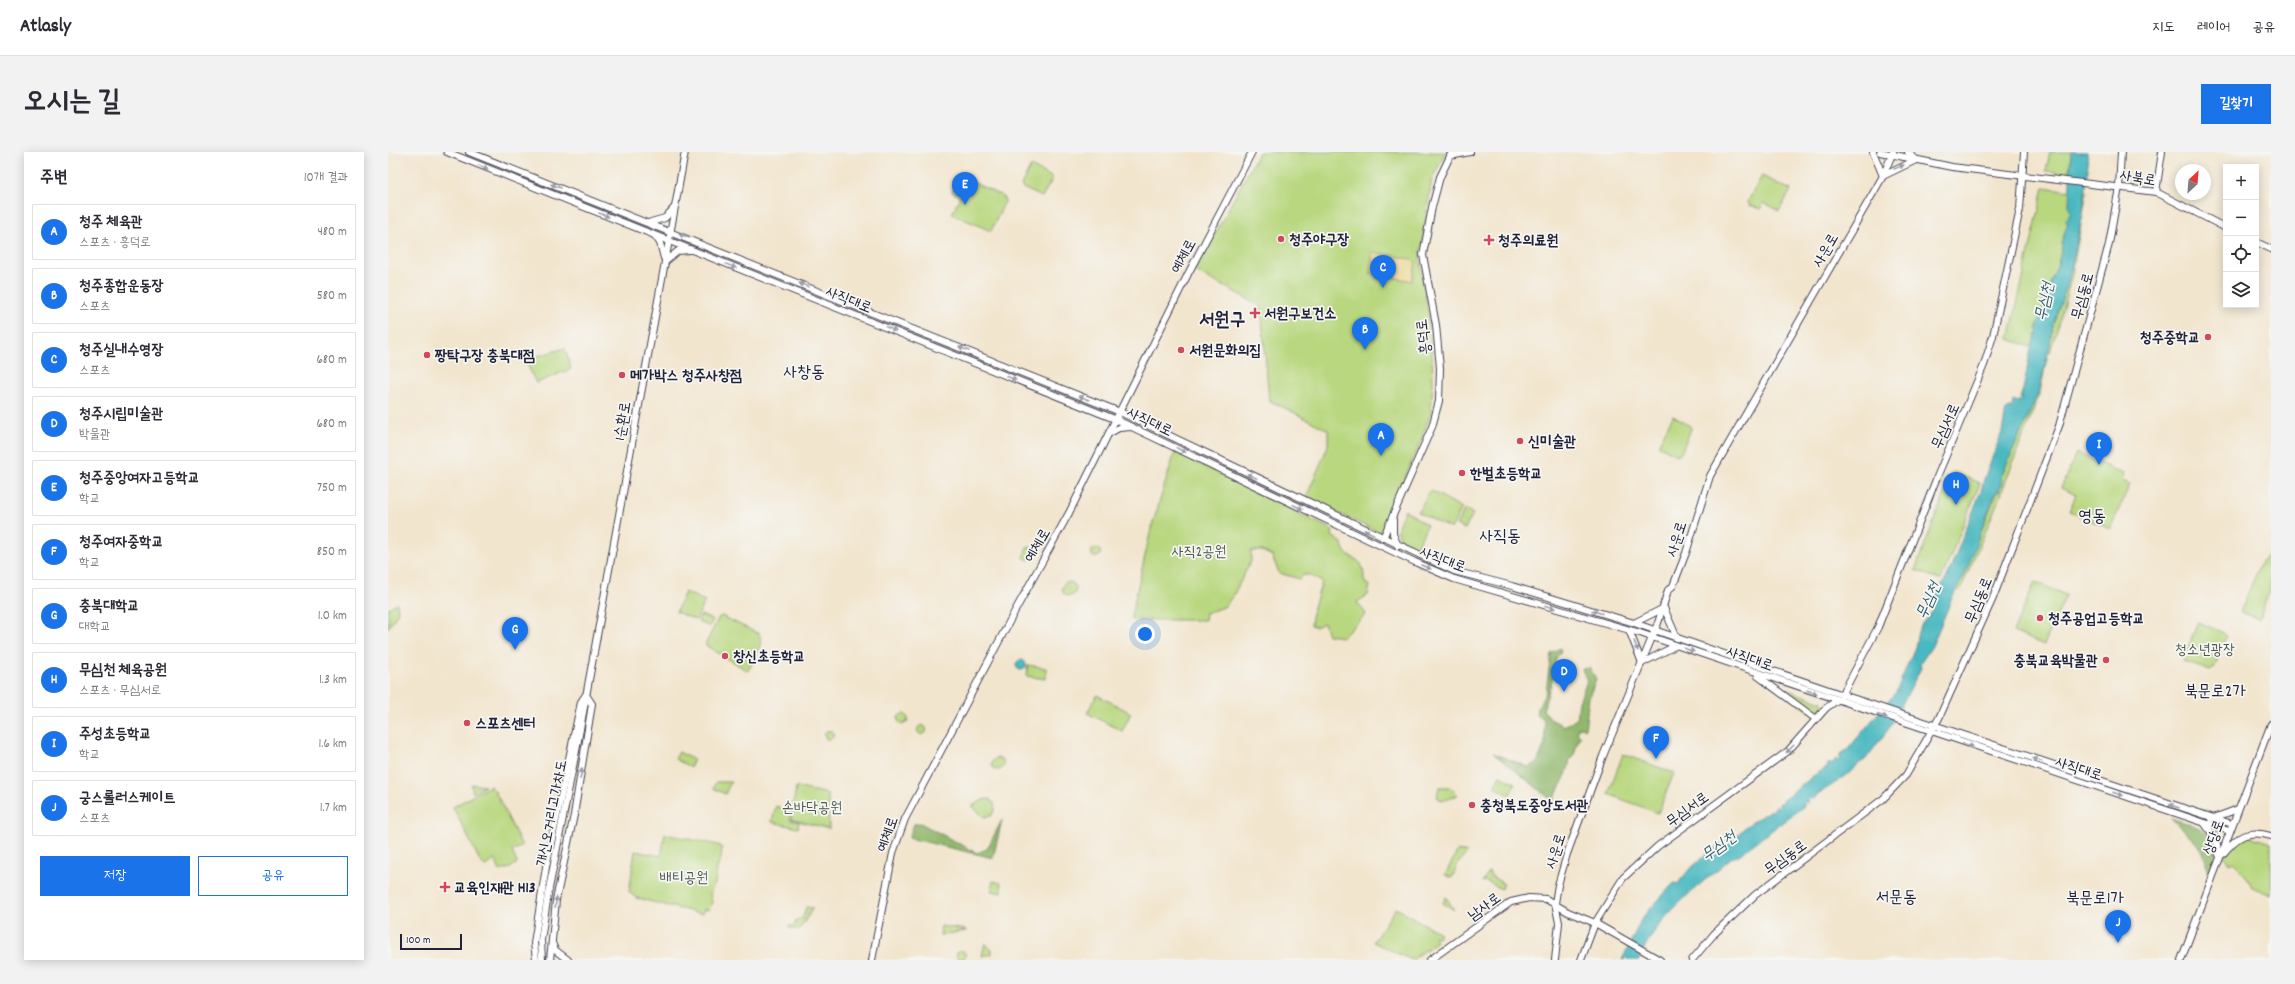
<!DOCTYPE html>
<html lang="ko">
<head>
<meta charset="utf-8">
<style>
  body { margin:0; font-family:Dekko,"Poor Story",sans-serif; background:#f2f2f3; color:#2b2b33 }
  .controls { position:absolute; right:12px; top:12px; display:grid; overflow:hidden; border-radius:0px; box-shadow:0 2px 10px #0003 }
  .controls button { width:36px; height:36px; display:grid; place-items:center; padding:0; border:0; border-bottom:1px solid #e1e1e2; background:#fff; color:#2b2b33; font:20px sans-serif }
  .compass { position:absolute; left:1787px; top:12px; width:36px; height:36px; border-radius:50%; background:#fff; box-shadow:0 2px 10px #0003; rotate:26deg }
  .scale { position:absolute; left:12px; bottom:10px; width:62px; box-sizing:border-box; padding-left:4px; border:2px solid #22223b; border-top:0; font-size:11px; line-height:14px; white-space:nowrap; color:#22223b; -webkit-text-stroke:3px #f6f6f2; paint-order:stroke }
  .you { position:absolute; left:757px; top:482px; width:14px; height:14px; margin:-10px; border:3px solid #fff; border-radius:50%; background:#1a73e8; box-shadow:0 0 0 6px #1a73e833 }
  .badge { display:grid; place-items:center; width:26px; height:26px; border-radius:50%; background:#1a73e8; color:#fff; font-size:13px; font-weight:700 }
  .pin { position:absolute; translate:-50% -33px; filter:drop-shadow(0 1px 2px #0008) }
  .pin::after { content:''; position:absolute; top:21px; width:14px; height:12px; background:inherit; clip-path:polygon(0 0,100% 0,50% 100%) }
  .list { margin:0; padding:0; list-style:none }
  h2 { display:flex; justify-content:space-between; align-items:center; height:52px; margin:0; padding:0 16px; font-size:17px }
  h2 small { font-size:13px; font-weight:400; color:#7c7c81 }
  .list li { display:grid; grid-template-columns:26px 1fr auto; gap:12px; align-items:center; box-sizing:border-box; height:56px; margin:0 8px 8px; padding:0 8px; border:1px solid #e1e1e2; border-radius:0px }
  .list b { display:block; font-size:15px; white-space:nowrap }
  .list p { margin:0; font-size:13px; white-space:nowrap; color:#7c7c81 }
  .list em { font-size:13px; font-style:normal; color:#7c7c81 }
  .actions { display:flex; gap:8px; padding:12px 16px }
  .actions a { flex:1; padding:9px 0; border:1px solid #1a73e8; border-radius:0px; text-align:center; font-size:14px; color:#1a73e8 }
  .actions .main { background:#1a73e8; color:#fff }
  .icon { flex:none; width:22px; height:22px; fill:none; stroke:currentColor; stroke-width:2; stroke-linecap:round; stroke-linejoin:round }
  .map { position:relative; flex:none; width:1883px; height:808px; overflow:hidden; border-radius:0px }
  header { display:flex; align-items:center; gap:24px; box-sizing:border-box; height:56px; padding:0 20px; background:#fff; border-bottom:1px solid #e1e1e2 }
  header strong { font-size:19px }
  nav { display:flex; gap:22px; margin-inline-start:auto; font-size:14px }
  .intro { display:flex; align-items:center; justify-content:space-between; box-sizing:border-box; height:96px; padding:0 24px }
  h1 { margin:0; font-size:28px }
  .button { padding:10px 18px; border-radius:0px; background:#1a73e8; color:#fff; font-size:14px; font-weight:700 }
  main { display:flex; gap:24px; padding:0 24px }
  aside { flex:1; background:#fff; border-radius:0px; box-shadow:0 2px 10px #0003 }
  .map>svg:first-child { display:block }
  .green { fill:#b8d77e; stroke:#6d7c5c }
  .forest { fill:#92b86d; stroke:#5a6d54 }
  .sand { fill:#eeda9e; stroke:#887e6c }
  .water { fill:#49b8c0; stroke:#366d7e }
  .lines { fill:none; stroke-linecap:round; stroke-linejoin:round }
  .secondary-casing { stroke:#413f51; stroke-width:8 }
  .secondary { stroke:#fff; stroke-width:6 }
  .oneway { fill:#9c9ca7 }
  .poi-dot { fill:#d1495b; stroke:#f6f6f2; stroke-width:1.5 }
  .labels { text-anchor:middle; stroke-width:3.5; stroke-linejoin:round; paint-order:stroke }
  .street-label { font-size:15px; fill:#22223b; stroke:#f6f6f2 }
  .poi-label { font-size:15px; font-weight:bold; fill:#22223b; stroke:#f6f6f2; text-anchor:start }
  .park-label { font-size:15px; fill:#4f584f; stroke:#f6f6f2 }
  .water-label { font-size:16px; font-style:italic; fill:#325e70; stroke:#f6f6f2 }
  .quarter-label { font-size:17px; fill:#22223b; stroke:#f6f6f2 }
  .district-label { font-size:19px; font-weight:bold; fill:#22223b; stroke:#f6f6f2 }
</style>
</head>
<body>
<header>
<strong>Atlasly</strong>
<nav><a>지도</a><a>레이어</a><a>공유</a></nav>
</header>
<div class="intro"><h1>오시는 길</h1><a class="button">길찾기</a></div>
<main>
<aside>
<h2>주변<small>10개 결과</small></h2>
<ul class="list">
<li><span class="badge">A</span><div><b>청주 체육관</b><p>스포츠 · 흥덕로</p></div><em>480 m</em></li>
<li><span class="badge">B</span><div><b>청주종합운동장</b><p>스포츠</p></div><em>580 m</em></li>
<li><span class="badge">C</span><div><b>청주실내수영장</b><p>스포츠</p></div><em>680 m</em></li>
<li><span class="badge">D</span><div><b>청주시립미술관</b><p>박물관</p></div><em>680 m</em></li>
<li><span class="badge">E</span><div><b>청주중앙여자고등학교</b><p>학교</p></div><em>750 m</em></li>
<li><span class="badge">F</span><div><b>청주여자중학교</b><p>학교</p></div><em>850 m</em></li>
<li><span class="badge">G</span><div><b>충북대학교</b><p>대학교</p></div><em>1.0 km</em></li>
<li><span class="badge">H</span><div><b>무심천 체육공원</b><p>스포츠 · 무심서로</p></div><em>1.3 km</em></li>
<li><span class="badge">I</span><div><b>주성초등학교</b><p>학교</p></div><em>1.6 km</em></li>
<li><span class="badge">J</span><div><b>궁스롤러스케이트</b><p>스포츠</p></div><em>1.7 km</em></li>
</ul>
<div class="actions"><a class="main">저장</a><a>공유</a></div>
</aside>
<div class="map">
<svg width="1883" height="808" viewBox="0 0 1883 808">
  <rect width="100%" height="100%" fill="#f6f6f2"/>
  <filter id="ink" filterUnits="userSpaceOnUse"><feTurbulence type="fractalNoise" baseFrequency=".025" numOctaves="2"/><feDisplacementMap in="SourceGraphic" scale="8" xChannelSelector="R" yChannelSelector="G"/><feConvolveMatrix kernelMatrix="1 2 1 2 8 2 1 2 1" color-interpolation-filters="sRGB"/></filter>
  <filter id="wash" filterUnits="userSpaceOnUse"><feTurbulence type="fractalNoise" baseFrequency=".012" numOctaves="4" result="noise"/><feDisplacementMap in="SourceGraphic" scale="16" xChannelSelector="R" yChannelSelector="G"/><feGaussianBlur stdDeviation="0.9" result="paint"/><feColorMatrix in="noise" values="0 0 0 0 0 0 0 0 0 0 0 0 0 0 0 0 0 1.4 0 .05"/><feComposite in="paint" operator="in"/></filter>
  <g filter="url(#wash)">
    <rect width="100%" height="100%" fill="#f2e5ce"/>
    <g class="green">
      <polygon points="871,0 1058,0 1044,27 1032,105 1044,190 1045,232 1043,261 1031,294 992,381 918,346 940,294 940,278 881,248 873,154 807,119"/>
      <polygon points="1662,0 1683,0 1681,21 1658,19"/>
      <polygon points="643,14 665,26 654,45 635,36 633,33"/>
      <polygon points="1374,24 1403,38 1391,59 1376,51 1372,57 1361,53 1360,49"/>
      <polygon points="576,26 614,44 617,49 603,79 564,62 572,44 564,40 570,28 574,30"/>
      <polygon points="1656,35 1682,39 1681,56 1683,59 1669,115 1656,149 1650,180 1643,195 1621,187"/>
      <polygon points="1697,39 1699,39 1684,123 1662,201 1660,200 1664,176 1684,113 1694,66"/>
      <polygon points="177,196 183,217 148,231 137,208"/>
      <polygon points="1660,201 1652,241 1614,339 1611,337 1614,332 1613,325 1650,242"/>
      <polygon points="1285,264 1302,274 1303,277 1293,301 1289,303 1270,293"/>
      <path d="M787,300L945,378L944,384L954,391C957,410 971,402 975,417C976,421 976,426 976,430L982,434L980,443L969,450L978,462L955,485L940,483L936,471L928,475L923,473L925,458L934,430L922,423H915L912,427L891,421L884,404L874,399H863V409L845,444L836,455L818,461L817,468H745L743,465L763,377Z"/>
      <polygon points="1688,301 1736,322 1734,329 1742,332 1722,377 1681,359 1688,343 1673,336"/>
      <polygon points="1565,320 1592,331 1553,428 1527,418"/>
      <polygon points="1042,338 1074,356 1063,377 1030,360"/>
      <polygon points="1610,338 1614,340 1572,439 1568,438 1577,422 1585,398"/>
      <polygon points="1077,357 1085,362 1077,377 1068,373"/>
      <path d="M1017,358L1039,373L1029,395L1012,387C1007,375 1012,369 1017,358Z"/>
      <polygon points="642,395 646,397 641,408 635,405 639,396"/>
      <circle cx="708" cy="401" r="4.5"/>
      <polygon points="1879,405 1883,407 1883,441 1881,440 1871,467 1852,460 1874,408"/>
      <polygon points="1647,430 1678,443 1656,493 1625,480"/>
      <circle cx="681" cy="437" r="7"/>
      <polygon points="297,440 317,449 308,468 288,460"/>
      <polygon points="9,451 10,460 0,476 0,456"/>
      <polygon points="313,463 325,468 321,475 310,469"/>
      <path d="M334,464L371,482C377,493 365,509 360,519L317,493L331,465Z"/>
      <polygon points="1810,470 1836,481 1839,484 1826,516 1822,519 1795,509"/>
      <polygon points="640,513 658,516 657,527 638,524"/>
      <polygon points="1382,532 1434,550 1435,555 1427,563"/>
      <polygon points="709,543 743,561 734,579 699,561"/>
      <circle cx="515" cy="567" r="5"/>
      <circle cx="534" cy="578" r="4.5"/>
      <circle cx="441" cy="583" r="4.5"/>
      <polygon points="291,600 306,608 302,615 287,607"/>
      <polygon points="1235,602 1286,621 1270,661 1220,642"/>
      <circle cx="610" cy="612" r="6"/>
      <polygon points="1112,624 1127,631 1122,643 1106,635"/>
      <polygon points="328,630 343,630 337,642 325,636"/>
      <polygon points="83,632 97,634 85,641"/>
      <polygon points="102,634 107,639 134,694 124,699 129,711 122,716 112,719 107,708 97,714 92,709 65,655"/>
      <polygon points="408,635 440,642 441,677 403,667"/>
      <polygon points="1051,635 1062,635 1070,643 1054,649 1049,645"/>
      <polygon points="601,647 606,651 607,657 604,663 596,665 584,654 595,648"/>
      <polygon points="388,654 402,659 402,668 411,670 410,676 384,670"/>
      <polygon points="277,682 330,693 334,696 333,706 329,716 327,732 322,741 324,750 321,758 316,757 314,762 248,746 241,740 247,699 273,704"/>
      <polygon points="1861,684 1883,691 1883,743 1864,735 1857,722 1845,710 1841,712 1836,704 1850,689"/>
      <polygon points="1070,698 1079,701 1071,710 1064,726 1057,723"/>
      <polygon points="1101,719 1103,724 1116,732 1113,737 1098,729 1094,730"/>
      <polygon points="605,729 613,731 614,741 603,739"/>
      <polygon points="1058,745 1066,758 1055,751"/>
      <polygon points="418,755 425,756 411,778 401,776 401,774 407,773 408,768 415,766"/>
      <polygon points="1008,756 1052,781 1050,785 1046,784 1048,790 1024,808 985,790"/>
      <polygon points="553,774 578,778 578,779 552,783"/>
      <polygon points="597,791 604,798 604,802 594,804"/>
      <circle cx="573" cy="803" r="4.5"/>
    </g>
    <g class="forest">
      <path d="M1172,496L1173,499L1168,506L1165,525L1155,558L1164,568L1176,574L1189,567L1191,550L1199,529L1194,517L1202,516L1208,527L1201,545L1197,577L1193,575L1190,576L1189,580L1193,585H1191L1185,606H1182C1180,626 1172,631 1165,649L1105,601L1140,615L1149,611L1157,592L1156,568L1149,563L1150,556L1158,540L1163,501Z"/>
      <path d="M1783,666C1798,671 1827,677 1828,696C1829,705 1823,716 1820,723L1817,705L1809,692Z"/>
      <polygon points="614,668 605,706 521,686 526,672 532,671 589,701 599,697"/>
    </g>
    <polygon class="sand" points="985,100 1023,107 1028,110 1024,129 982,121"/>
    <g class="water">
      <path d="M1683,0H1699L1700,21L1694,66L1680,130L1664,176L1662,193L1650,242L1613,325L1614,332L1606,344L1577,422L1564,446L1544,494L1532,512L1533,516L1502,575L1477,608C1470,611 1466,617 1460,622C1457,625 1432,641 1428,643V645L1425,647L1421,646L1420,652L1418,649L1416,650V654L1351,703L1343,706C1310,735 1267,765 1251,808H1239V806L1234,808L1254,766L1284,733L1287,731L1290,732C1295,722 1326,693 1338,691V689L1342,687L1343,689L1345,688L1357,675L1384,657H1387L1388,653L1389,656L1391,655V652L1425,624L1440,615V612L1445,611L1448,607L1450,609H1452V603L1460,597L1508,540L1527,495L1530,480L1535,470L1545,459L1542,453L1559,425L1593,339L1596,327L1614,280L1618,258L1624,255L1625,248L1629,250L1634,247L1632,246C1641,224 1638,200 1650,180L1648,177C1656,157 1660,133 1669,114C1675,101 1672,85 1680,73L1678,69L1683,60L1681,56Z"/>
      <circle cx="633" cy="513" r="5"/>
    </g>
  </g>
  <g filter="url(#ink)">
    <g class="lines">
      <defs>
        <g id="secondary">
          <polyline points="59,0 729,268 1027,410 1066,427 1252,481 1841,679"/>
          <polyline points="81,0 732,260 1066,419 1124,434 1246,471 1461,545 1844,672"/>
          <polyline points="1485,0 1495,24 1528,8 1520,0"/>
          <polyline points="1492,0 1564,15 1768,40 1838,76"/>
          <polyline points="1062,4 1082,0"/>
          <polyline points="1768,40 1774,0"/>
          <polyline points="263,70 277,66 286,56"/>
          <polyline points="267,84 272,91 276,106"/>
          <polyline points="1868,90 1883,97"/>
          <polyline points="277,110 290,99 301,98"/>
          <polyline points="722,281 731,276 743,275"/>
          <polyline points="1005,368 1005,382 1010,394"/>
          <polyline points="995,386 1044,275 1051,249 1052,216 1048,173 1035,103 1044,55 1052,25 1064,0"/>
          <polyline points="1276,456 1289,486"/>
          <polyline points="1246,471 1276,456"/>
          <polyline points="1241,478 1254,511"/>
          <polyline points="1254,511 1287,494"/>
          <polyline points="1370,524 1428,567"/>
          <polyline points="1454,543 1490,475 1549,325 1596,213 1605,184 1632,57 1636,0"/>
          <polyline points="1823,667 1850,657"/>
          <polyline points="1817,672 1828,687 1831,703"/>
          <path d="M1835,702C1849,684 1860,677 1883,684"/>
          <polyline points="164,791 167,798 180,808"/>
          <polyline points="148,808 146,791 158,715 193,550 197,544"/>
          <polyline points="154,808 153,788 160,742 189,594 297,0"/>
          <polyline points="162,808 168,748 186,663 204,552 198,543"/>
          <polyline points="484,808 505,701 517,667 628,457 681,361 801,120 864,0"/>
          <polyline points="1042,808 1123,750 1141,746 1158,747 1180,760 1207,771 1272,808"/>
          <polyline points="1167,808 1171,771 1167,751 1170,733 1179,702 1215,604 1270,471 1280,438 1285,434 1298,401 1322,324 1495,24 1505,0"/>
          <polyline points="1193,808 1207,771 1235,726 1270,694 1400,599 1438,556 1448,549"/>
          <polyline points="1304,808 1326,782 1367,743 1495,647 1518,623 1551,566 1605,446 1671,274 1721,92 1731,35 1733,0"/>
          <polyline points="1793,808 1883,572"/>
        </g>
      </defs>
      <use href="#secondary" class="secondary-casing"/>
      <use href="#secondary" class="secondary"/>
    </g>
    <defs><path id="oneway-solid" d="M-6-.8H1V-3.2L6.5 0L1 3.2V.8H-6Z"/></defs>
    <g class="oneway">
      <use href="#oneway-solid" transform="translate(95 15) rotate(22)"/>
      <use href="#oneway-solid" transform="translate(1511 15) rotate(-22)"/>
      <use href="#oneway-solid" transform="translate(168 34) rotate(-159)"/>
      <use href="#oneway-solid" transform="translate(216 63) rotate(22)"/>
      <use href="#oneway-solid" transform="translate(296 84) rotate(-158)"/>
      <use href="#oneway-solid" transform="translate(343 114) rotate(22)"/>
      <use href="#oneway-solid" transform="translate(416 133) rotate(-158)"/>
      <use href="#oneway-solid" transform="translate(503 177) rotate(22)"/>
      <use href="#oneway-solid" transform="translate(576 197) rotate(-158)"/>
      <use href="#oneway-solid" transform="translate(623 226) rotate(22)"/>
      <use href="#oneway-solid" transform="translate(696 246) rotate(-158)"/>
      <use href="#oneway-solid" transform="translate(793 298) rotate(26)"/>
      <use href="#oneway-solid" transform="translate(864 324) rotate(-154)"/>
      <use href="#oneway-solid" transform="translate(910 355) rotate(26)"/>
      <use href="#oneway-solid" transform="translate(981 380) rotate(-154)"/>
      <use href="#oneway-solid" transform="translate(1038 415) rotate(23)"/>
      <use href="#oneway-solid" transform="translate(1162 455) rotate(17)"/>
      <use href="#oneway-solid" transform="translate(1209 460) rotate(-164)"/>
      <use href="#oneway-solid" transform="translate(1248 494) rotate(69)"/>
      <use href="#oneway-solid" transform="translate(1301 498) rotate(19)"/>
      <use href="#oneway-solid" transform="translate(1424 540) rotate(19)"/>
      <use href="#oneway-solid" transform="translate(1494 564) rotate(18)"/>
      <use href="#oneway-solid" transform="translate(1580 593) rotate(18)"/>
      <use href="#oneway-solid" transform="translate(1402 597) rotate(135)"/>
      <use href="#oneway-solid" transform="translate(1650 608) rotate(-161)"/>
      <use href="#oneway-solid" transform="translate(193 622) rotate(-80)"/>
      <use href="#oneway-solid" transform="translate(1730 642) rotate(18)"/>
      <use href="#oneway-solid" transform="translate(1786 654) rotate(-161)"/>
      <use href="#oneway-solid" transform="translate(168 750) rotate(-81)"/>
    </g>
  </g>
  <g class="poi-dot">
    <circle cx="893" cy="87" r="4"/>
    <path d="M1099 82h4v4h4v4h-4v4h-4v-4h-4v-4h4z"/>
    <path d="M865 155h4v4h4v4h-4v4h-4v-4h-4v-4h4z"/>
    <circle cx="1820" cy="185" r="4"/>
    <circle cx="793" cy="198" r="4"/>
    <circle cx="39" cy="203" r="4"/>
    <circle cx="234" cy="223" r="4"/>
    <circle cx="1132" cy="289" r="4"/>
    <circle cx="1074" cy="321" r="4"/>
    <circle cx="1652" cy="466" r="4"/>
    <circle cx="337" cy="504" r="4"/>
    <circle cx="1718" cy="508" r="4"/>
    <circle cx="79" cy="571" r="4"/>
    <circle cx="1084" cy="653" r="4"/>
    <path d="M55 729h4v4h4v4h-4v4h-4v-4h-4v-4h4z"/>
  </g>
  <g class="labels">
    <g class="street-label">
      <text transform="translate(1750 25) rotate(10)" y="5">사북로</text>
      <text transform="translate(1437 98) rotate(-60)" y="5">사운로</text>
      <text transform="translate(795 104) rotate(-62)" y="5">예체로</text>
      <text transform="translate(1694 144) rotate(-75)" y="5">무심동로</text>
      <text transform="translate(461 147) rotate(22)" y="5">사직대로</text>
      <text transform="translate(1035 185) rotate(-97)" y="5">흥덕로</text>
      <text transform="translate(234 269) rotate(-81)" y="5">1순환로</text>
      <text transform="translate(762 269) rotate(26)" y="5">사직대로</text>
      <text transform="translate(1557 274) rotate(-66)" y="5">무심서로</text>
      <text transform="translate(1288 387) rotate(-72)" y="5">사운로</text>
      <text transform="translate(649 393) rotate(-60)" y="5">예체로</text>
      <text transform="translate(1055 407) rotate(21)" y="5">사직대로</text>
      <text transform="translate(1590 448) rotate(-67)" y="5">무심동로</text>
      <text transform="translate(1362 506) rotate(19)" y="5">사직대로</text>
      <text transform="translate(1691 616) rotate(18)" y="5">사직대로</text>
      <text transform="translate(1299 657) rotate(-36)" y="5">무심서로</text>
      <text transform="translate(163 661) rotate(-79)" y="5">개신오거리고가차도</text>
      <text transform="translate(499 682) rotate(-71)" y="5">예체로</text>
      <text transform="translate(1825 685) rotate(-70)" y="5">상당로</text>
      <text transform="translate(1167 699) rotate(-72)" y="5">사운로</text>
      <text transform="translate(1397 705) rotate(-36)" y="5">무심동로</text>
      <text transform="translate(1096 754) rotate(-36)" y="5">남사로</text>
    </g>
    <g class="poi-label">
      <text x="901" y="92">청주야구장</text>
      <text x="1110" y="93">청주의료원</text>
      <text x="876" y="166">서원구보건소</text>
      <text x="1812" y="190" text-anchor="end">청주중학교</text>
      <text x="801" y="203">서원문화의집</text>
      <text x="47" y="208">짱탁구장 충북대점</text>
      <text x="242" y="228">메가박스 청주사창점</text>
      <text x="1140" y="294">신미술관</text>
      <text x="1082" y="326">한벌초등학교</text>
      <text x="1660" y="471">청주공업고등학교</text>
      <text x="345" y="509">창신초등학교</text>
      <text x="1710" y="513" text-anchor="end">충북교육박물관</text>
      <text x="87" y="576">스포츠센터</text>
      <text x="1092" y="658">충청북도중앙도서관</text>
      <text x="66" y="740">교육인재관 H13</text>
    </g>
    <g class="park-label">
      <text x="811" y="404">사직2공원</text>
      <text x="1817" y="502">청소년광장</text>
      <text x="424" y="660">손바닥공원</text>
      <text x="296" y="730">배티공원</text>
    </g>
    <g class="water-label">
      <text transform="translate(1655 149) rotate(-78)" y="6">무심천</text>
      <text transform="translate(1539 448) rotate(-66)" y="6">무심천</text>
      <text transform="translate(1330 693) rotate(-36)" y="6">무심천</text>
    </g>
    <g class="quarter-label">
      <text x="416" y="225">사창동</text>
      <text x="1704" y="369">영동</text>
      <text x="1112" y="389">사직동</text>
      <text x="1827" y="544">북문로2가</text>
      <text x="1508" y="750">서문동</text>
      <text x="1707" y="751">북문로1가</text>
    </g>
    <g class="district-label">
      <text x="834" y="173">서원구</text>
    </g>
  </g>
</svg>
<div class="controls">
<button>+</button>
<button>−</button>
<button><svg class="icon" aria-label="locate" viewBox="0 0 24 24"><circle cx="12" cy="12" r="6"/><path d="M12 2v4M12 18v4M2 12h4M18 12h4"/></svg></button>
<button><svg class="icon" aria-label="layers" viewBox="0 0 24 24"><path d="M12 4l9 5-9 5-9-5zM3 14l9 5 9-5"/></svg></button>
</div>
<svg class="compass" viewBox="-18 -18 36 36"><path d="M0-13l5 13h-10z" fill="#e53935"/><path d="M0 13l5-13h-10z" fill="#7c7c81"/></svg>
<div class="scale">100 m</div>
<div class="you"></div>
<div class="pin badge" style="left:993px;top:304px">A</div>
<div class="pin badge" style="left:977px;top:198px">B</div>
<div class="pin badge" style="left:995px;top:136px">C</div>
<div class="pin badge" style="left:1176px;top:540px">D</div>
<div class="pin badge" style="left:577px;top:53px">E</div>
<div class="pin badge" style="left:1268px;top:607px">F</div>
<div class="pin badge" style="left:127px;top:498px">G</div>
<div class="pin badge" style="left:1568px;top:353px">H</div>
<div class="pin badge" style="left:1711px;top:313px">I</div>
<div class="pin badge" style="left:1730px;top:791px">J</div>
</div>
</main>
</body>
</html>
